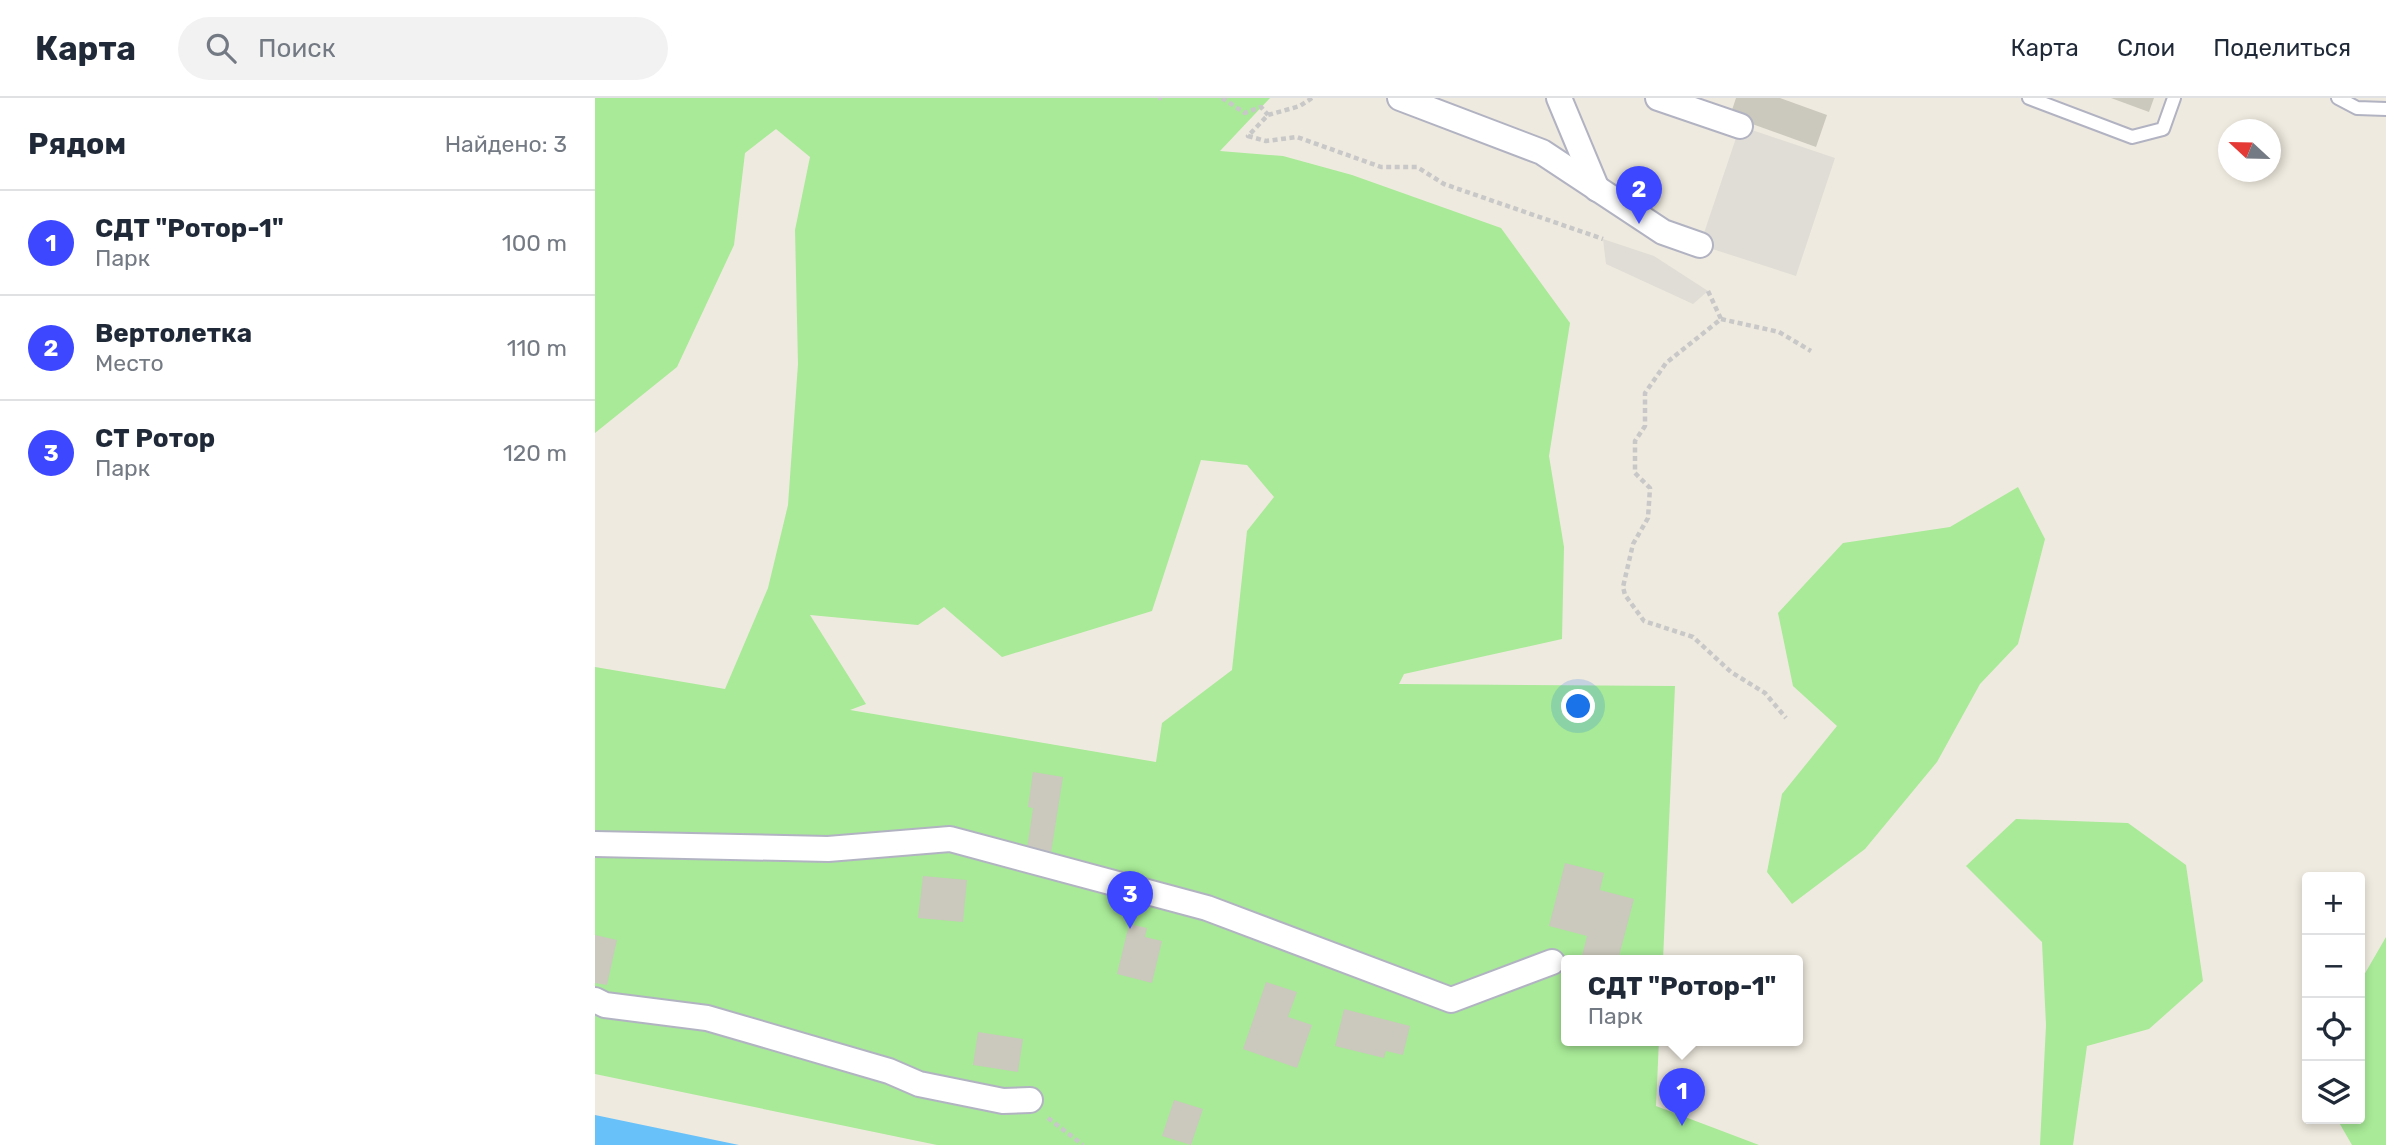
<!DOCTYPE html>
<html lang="ru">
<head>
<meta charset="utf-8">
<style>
  body { margin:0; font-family:Rubik,sans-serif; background:#f2f2f3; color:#1f2937 }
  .controls { position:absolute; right:21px; bottom:21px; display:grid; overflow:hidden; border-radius:7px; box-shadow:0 4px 10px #0003 }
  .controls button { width:63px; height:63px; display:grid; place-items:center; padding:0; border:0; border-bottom:2px solid #e0e1e3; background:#fff; color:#1f2937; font:35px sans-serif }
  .compass { position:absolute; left:1623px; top:21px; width:63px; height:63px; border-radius:50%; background:#fff; box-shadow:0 4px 10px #0003; rotate:292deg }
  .you { position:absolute; left:984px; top:609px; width:24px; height:24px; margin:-18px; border:5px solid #fff; border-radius:50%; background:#1a73e8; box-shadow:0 0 0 10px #1a73e833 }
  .badge { display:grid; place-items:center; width:46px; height:46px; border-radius:50%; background:#3c47ff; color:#fff; font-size:23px; font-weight:700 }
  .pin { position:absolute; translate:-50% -58px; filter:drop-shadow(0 2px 4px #0008) }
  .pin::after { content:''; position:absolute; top:37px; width:24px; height:21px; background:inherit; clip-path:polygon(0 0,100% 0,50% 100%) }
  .popup { position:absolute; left:966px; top:857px; width:242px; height:91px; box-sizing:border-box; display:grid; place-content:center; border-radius:7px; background:#fff; filter:drop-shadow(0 2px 5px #0005); font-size:23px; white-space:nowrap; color:#747a83 }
  .popup b { font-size:26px; color:#1f2937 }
  .popup::after { content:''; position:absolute; left:50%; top:100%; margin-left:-14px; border:14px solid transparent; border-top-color:#fff }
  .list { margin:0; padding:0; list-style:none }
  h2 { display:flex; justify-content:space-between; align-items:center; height:91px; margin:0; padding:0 28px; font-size:30px }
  h2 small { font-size:23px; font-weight:400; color:#747a83 }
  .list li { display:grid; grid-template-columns:46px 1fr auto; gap:21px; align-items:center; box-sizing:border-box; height:105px; padding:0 28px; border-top:2px solid #e0e1e3 }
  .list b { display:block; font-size:26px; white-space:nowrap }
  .list p { margin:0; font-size:23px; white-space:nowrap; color:#747a83 }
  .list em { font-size:23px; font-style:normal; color:#747a83 }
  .icon { flex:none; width:38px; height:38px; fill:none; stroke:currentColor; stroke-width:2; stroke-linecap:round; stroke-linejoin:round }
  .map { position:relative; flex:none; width:1791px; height:1047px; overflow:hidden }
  header { display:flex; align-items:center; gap:42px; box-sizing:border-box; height:98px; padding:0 35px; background:#fff; border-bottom:2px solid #e0e1e3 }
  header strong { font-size:33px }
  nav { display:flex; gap:38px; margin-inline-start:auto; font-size:24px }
  .search { width:490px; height:63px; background:#f2f2f3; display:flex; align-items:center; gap:18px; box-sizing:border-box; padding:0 24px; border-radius:38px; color:#747a83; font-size:26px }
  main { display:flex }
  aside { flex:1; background:#fff }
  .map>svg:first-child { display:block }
  .green { fill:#a8ea97; fill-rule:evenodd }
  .plaza { fill:#dfddd6 }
  .water { fill:#69c1fa }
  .building { fill:#cbc8bd }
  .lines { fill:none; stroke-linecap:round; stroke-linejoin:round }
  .lane-casing { stroke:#b2b3c2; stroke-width:16 }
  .street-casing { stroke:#b2b3c2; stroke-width:28 }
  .path { stroke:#c8c8c8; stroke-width:4.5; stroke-dasharray:5 3.5; stroke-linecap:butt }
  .lane { stroke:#fff; stroke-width:12 }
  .street { stroke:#fff; stroke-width:24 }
</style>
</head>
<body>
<header>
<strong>Карта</strong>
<div class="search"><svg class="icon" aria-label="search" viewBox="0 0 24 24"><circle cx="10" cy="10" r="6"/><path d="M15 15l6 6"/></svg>Поиск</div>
<nav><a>Карта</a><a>Слои</a><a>Поделиться</a></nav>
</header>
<main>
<aside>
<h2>Рядом<small>Найдено: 3</small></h2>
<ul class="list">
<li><span class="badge">1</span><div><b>СДТ &quot;Ротор-1&quot;</b><p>Парк</p></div><em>100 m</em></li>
<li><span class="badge">2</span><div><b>Вертолетка</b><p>Место</p></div><em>110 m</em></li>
<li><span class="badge">3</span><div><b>СТ Ротор</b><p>Парк</p></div><em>120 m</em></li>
</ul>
</aside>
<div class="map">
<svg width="1791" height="1047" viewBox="0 0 1791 1047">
  <rect width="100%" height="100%" fill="#efeadf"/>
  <g class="green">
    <path d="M0,0H675L625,53L688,58L757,77L906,130L975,225L954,358L969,449L967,541L809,576L804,586L1080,588L1068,862H972V942H1064L1061,1008L1164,1047H342L0,976V569L130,591L173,490L193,407L203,266L200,132L215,59L181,31L150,55L139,147L82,269L0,335ZM606,362L652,367L679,399L652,433L637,572L567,625L561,664L255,612L271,606L215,517L323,527L349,509L407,559L557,513Z"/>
    <polygon points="1423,389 1450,441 1423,546 1385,586 1342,664 1270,751 1197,806 1172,774 1187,696 1242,628 1198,588 1183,515 1248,445 1355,429"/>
    <polygon points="1421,721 1533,725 1591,767 1608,883 1554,931 1492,948 1478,1047 1445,1047 1451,927 1447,844 1371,768"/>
    <polygon points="1791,839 1791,1047 1757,1047 1742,1021 1765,1021 1765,884"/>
  </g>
  <g class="plaza">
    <polygon points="1145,28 1240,60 1201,178 1105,147"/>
    <polygon points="1008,141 1059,158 1113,193 1098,206 1011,166"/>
  </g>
  <polygon class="water" points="0,1017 144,1047 0,1047"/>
  <g class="building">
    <polygon points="1141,0 1185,0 1232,17 1221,49 1135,18"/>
    <polygon points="1516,0 1559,0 1554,14"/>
    <polygon points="438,674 468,679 456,755 432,751 438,710 433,709"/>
    <polygon points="970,765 1009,775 1005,792 1039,801 1023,862 986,862 992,838 954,828"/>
    <polygon points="328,778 372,782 368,824 323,820"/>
    <polygon points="534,826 552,830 550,839 567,843 557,885 522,876"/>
    <polygon points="0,837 22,842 12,887 0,885"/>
    <polygon points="671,884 702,894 693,919 717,927 702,970 648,951"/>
    <polygon points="749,911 815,928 808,957 791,953 789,960 740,948"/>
    <polygon points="383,934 428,941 423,974 378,967"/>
    <polygon points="579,1002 608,1011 596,1047 567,1038"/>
  </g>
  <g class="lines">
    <defs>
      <g id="lane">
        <polyline points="1434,0 1537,39 1568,31 1579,0"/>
        <polyline points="1743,0 1762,10 1791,11"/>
      </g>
      <g id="street">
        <polyline points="805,0 947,54 1068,134 1105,147"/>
        <polyline points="964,0 1002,91"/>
        <polyline points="1063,0 1145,28"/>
        <polyline points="0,746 233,751 355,741 612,810 856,902 957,864"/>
        <polyline points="0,902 10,907 112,920 294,973 324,986 408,1003 435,1002"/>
      </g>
    </defs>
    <use href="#lane" class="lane-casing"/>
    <use href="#street" class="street-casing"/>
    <g class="path">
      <polyline points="563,0 567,0"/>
      <polyline points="627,0 650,15 666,9 673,17"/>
      <polyline points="717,0 705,8 673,17 653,38 671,43 702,39 786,69 822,69 849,86 1008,141"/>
      <polyline points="1113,193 1126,221 1071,265 1050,295 1050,328 1040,343 1040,375 1055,390 1053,420 1038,446 1028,489 1030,497 1049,523 1098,539 1136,574 1170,595 1191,620"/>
      <polyline points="1126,221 1184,234 1216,253"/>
      <polyline points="453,1020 488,1047"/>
    </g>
    <use href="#lane" class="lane"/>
    <use href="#street" class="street"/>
  </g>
</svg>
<div class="controls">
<button>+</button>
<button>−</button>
<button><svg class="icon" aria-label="locate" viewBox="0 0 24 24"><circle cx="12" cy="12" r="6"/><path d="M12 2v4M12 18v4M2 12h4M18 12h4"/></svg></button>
<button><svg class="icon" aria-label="layers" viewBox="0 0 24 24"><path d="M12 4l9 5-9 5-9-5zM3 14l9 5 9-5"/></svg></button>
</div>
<svg class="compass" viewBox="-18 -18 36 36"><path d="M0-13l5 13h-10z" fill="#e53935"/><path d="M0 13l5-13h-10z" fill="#747a83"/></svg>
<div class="you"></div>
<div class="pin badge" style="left:1087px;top:1028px">1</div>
<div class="popup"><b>СДТ &quot;Ротор-1&quot;</b>Парк</div>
<div class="pin badge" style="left:1044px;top:126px">2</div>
<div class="pin badge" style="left:535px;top:831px">3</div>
</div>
</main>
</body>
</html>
